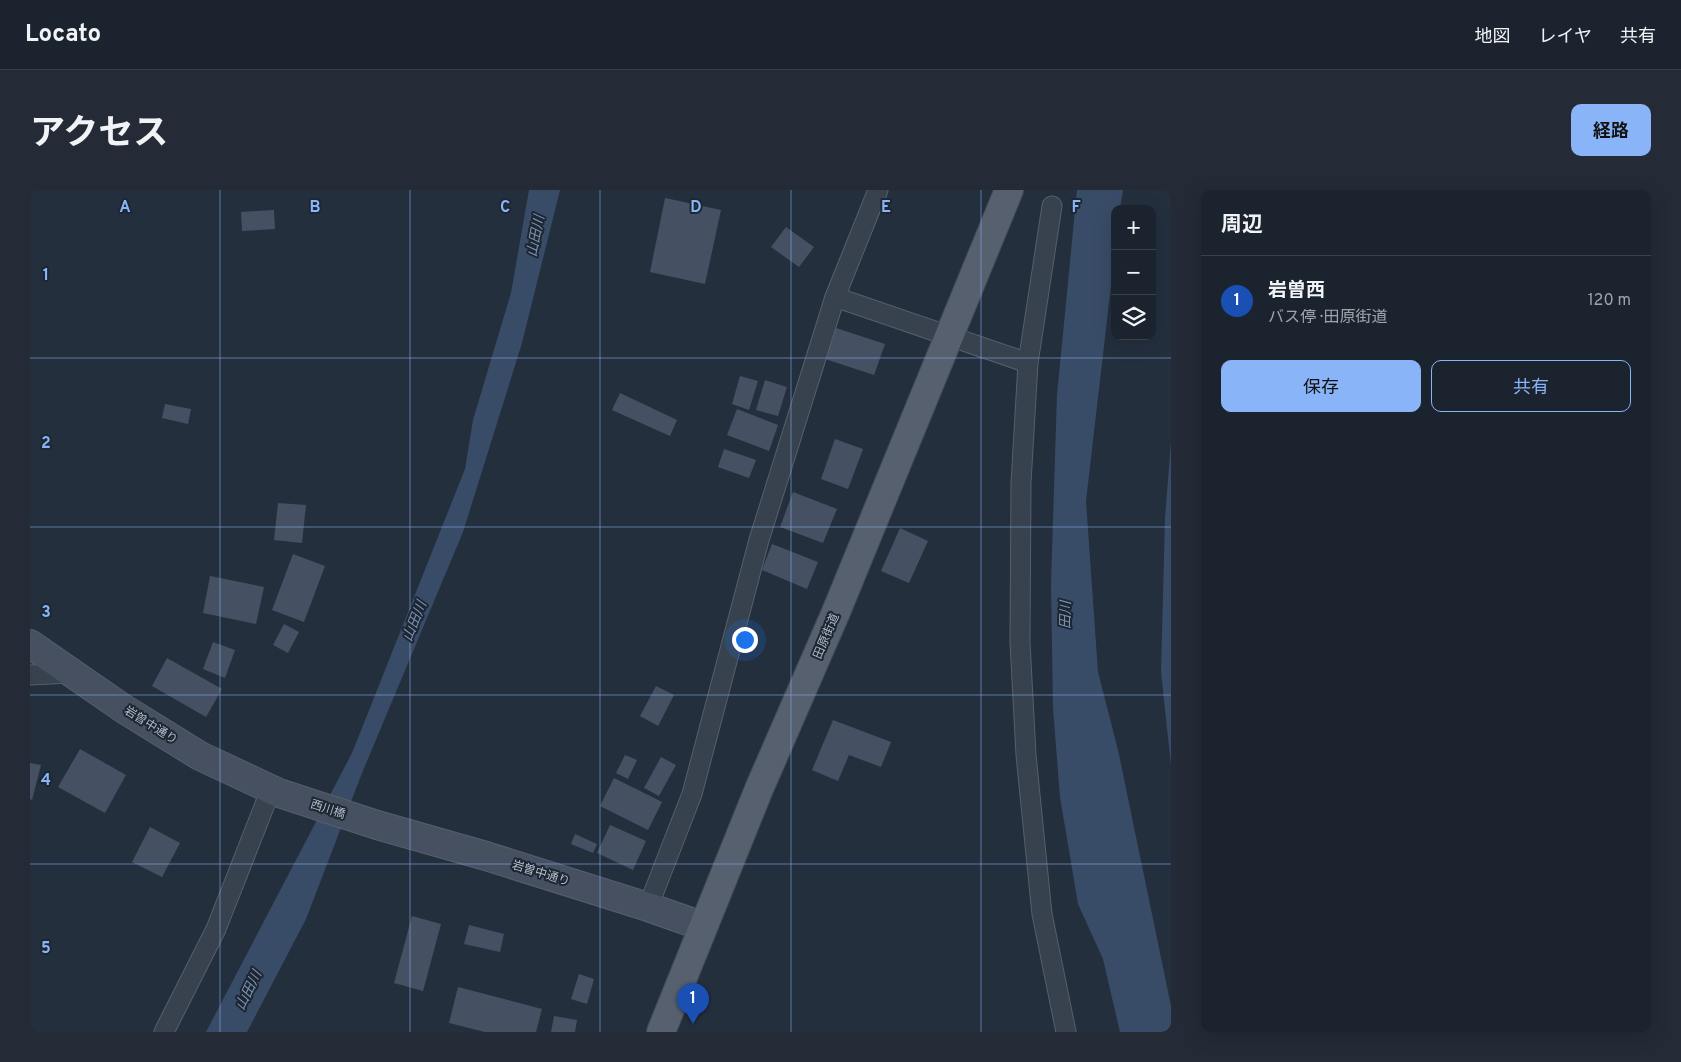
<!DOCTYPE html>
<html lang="ja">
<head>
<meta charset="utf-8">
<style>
  body { margin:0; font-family:Overpass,"Noto Sans JP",sans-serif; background:#242b36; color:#f1f3f6 }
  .controls { position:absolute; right:15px; top:15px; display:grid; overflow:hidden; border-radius:10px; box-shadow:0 5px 20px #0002 }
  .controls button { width:45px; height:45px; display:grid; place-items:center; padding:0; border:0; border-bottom:1px solid #39404a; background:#1b232e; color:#f1f3f6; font:25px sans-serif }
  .you { position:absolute; left:714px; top:449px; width:18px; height:18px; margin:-12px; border:4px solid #fff; border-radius:50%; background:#1a73e8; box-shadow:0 0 0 8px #1a73e833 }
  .badge { display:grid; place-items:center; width:32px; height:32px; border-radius:50%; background:#8ab4f8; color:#fff; font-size:16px; font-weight:700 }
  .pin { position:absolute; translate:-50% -41px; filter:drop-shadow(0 1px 2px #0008) }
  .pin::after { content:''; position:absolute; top:26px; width:18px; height:15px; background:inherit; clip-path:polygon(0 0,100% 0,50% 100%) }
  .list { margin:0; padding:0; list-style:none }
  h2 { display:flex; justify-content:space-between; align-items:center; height:65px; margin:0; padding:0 20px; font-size:21px }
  h2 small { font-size:16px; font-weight:400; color:#a0a4aa }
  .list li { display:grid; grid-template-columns:32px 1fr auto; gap:15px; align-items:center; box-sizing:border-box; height:90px; padding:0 20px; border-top:1px solid #39404a }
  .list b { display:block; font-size:19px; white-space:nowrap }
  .list p { margin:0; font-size:16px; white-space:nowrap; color:#a0a4aa }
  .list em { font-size:16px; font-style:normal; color:#a0a4aa }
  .actions { display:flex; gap:10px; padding:15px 20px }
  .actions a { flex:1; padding:11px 0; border:1px solid #8ab4f8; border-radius:10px; text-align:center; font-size:18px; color:#8ab4f8 }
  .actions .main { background:#8ab4f8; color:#111 }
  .icon { flex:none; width:28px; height:28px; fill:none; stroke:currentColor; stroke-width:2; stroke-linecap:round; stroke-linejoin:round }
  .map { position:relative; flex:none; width:1141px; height:842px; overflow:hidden; border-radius:10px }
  header { display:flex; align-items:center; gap:30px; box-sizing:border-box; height:70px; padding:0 25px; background:#1b232e; border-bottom:1px solid #39404a }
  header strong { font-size:24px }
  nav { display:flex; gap:28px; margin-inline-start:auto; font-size:18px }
  .intro { display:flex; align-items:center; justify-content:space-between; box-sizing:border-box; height:120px; padding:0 30px }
  h1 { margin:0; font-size:35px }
  .button { padding:12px 22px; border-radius:10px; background:#8ab4f8; color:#111; font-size:18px; font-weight:700 }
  main { display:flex; gap:30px; padding:0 30px }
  aside { flex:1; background:#1b232e; border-radius:10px; box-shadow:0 5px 20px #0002 }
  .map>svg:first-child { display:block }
  .water { fill:#394c67 }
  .building { fill:#455162 }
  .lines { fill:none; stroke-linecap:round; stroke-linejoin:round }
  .street-casing { stroke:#565f6c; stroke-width:21 }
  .secondary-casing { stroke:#565f6c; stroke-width:30 }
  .primary-casing { stroke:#414a57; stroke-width:30 }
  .street { stroke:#38414e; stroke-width:19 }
  .secondary { stroke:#465061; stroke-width:28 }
  .primary { stroke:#56606e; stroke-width:28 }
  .grid { fill:none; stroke:#8ab4f8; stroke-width:1; stroke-opacity:0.55 }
  .labels { text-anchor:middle; stroke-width:4; stroke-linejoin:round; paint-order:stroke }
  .street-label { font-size:12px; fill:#b4bcc9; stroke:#1d2633 }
  .water-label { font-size:14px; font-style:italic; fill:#7c92b1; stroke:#1d2633 }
  .grid-label { font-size:16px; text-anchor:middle; font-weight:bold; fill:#8ab4f8; stroke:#1d2633; stroke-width:4; stroke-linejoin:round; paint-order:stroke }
</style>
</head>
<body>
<header>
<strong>Locato</strong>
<nav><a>地図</a><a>レイヤ</a><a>共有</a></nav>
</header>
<div class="intro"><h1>アクセス</h1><a class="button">経路</a></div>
<main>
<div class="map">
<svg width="1141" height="842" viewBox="0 0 1141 842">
  <rect width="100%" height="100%" fill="#242f3e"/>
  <g class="water">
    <polygon points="499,0 530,0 492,153 433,342 332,583 276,729 217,842 176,842 322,563 435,279 443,230 481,103"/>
    <polygon points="1047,0 1093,0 1090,19 1085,19 1085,61 1056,311 1068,482 1088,560 1141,816 1141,842 1090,842 1073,769 1048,714 1030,607 1023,518 1021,394 1027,205"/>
    <polygon points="1141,252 1141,575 1131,482 1135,328"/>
  </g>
  <g class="building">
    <polygon points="635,8 691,20 675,94 620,82"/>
    <polygon points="244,20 245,39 212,41 211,22"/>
    <polygon points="756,37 784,57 769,77 741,57"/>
    <polygon points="806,138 855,154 844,185 795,169"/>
    <polygon points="710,186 728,191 719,220 702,214"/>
    <polygon points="735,190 757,197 748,226 726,220"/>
    <polygon points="590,203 647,230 640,246 582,220"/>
    <polygon points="135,214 161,219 158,234 132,228"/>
    <polygon points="707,219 748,235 739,261 697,245"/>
    <polygon points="805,249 833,259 818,299 791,289"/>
    <polygon points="694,259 726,270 719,288 688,277"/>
    <polygon points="763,302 807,319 793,353 750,337"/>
    <polygon points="248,313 276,315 272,353 244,350"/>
    <polygon points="870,338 898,351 879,393 851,381"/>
    <polygon points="742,354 788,372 777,399 732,380"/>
    <polygon points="263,364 295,376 274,432 242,420"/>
    <polygon points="180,386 234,397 226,434 173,423"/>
    <polygon points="254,434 269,442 258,463 243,455"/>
    <polygon points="183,452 205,460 195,488 173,479"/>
    <polygon points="137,468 192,499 176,527 122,496"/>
    <polygon points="626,496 644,505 628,536 610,526"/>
    <polygon points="803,530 861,552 851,577 819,565 808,591 782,580"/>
    <polygon points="50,559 96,585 75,623 28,597"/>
    <polygon points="595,565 607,570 598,589 586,583"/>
    <polygon points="631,567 646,575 629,606 614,598"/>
    <polygon points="0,573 11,575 2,610 0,609"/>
    <polygon points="584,588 632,612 618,640 570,616"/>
    <polygon points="580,635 616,651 603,680 567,663"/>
    <polygon points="120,637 150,653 132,687 102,672"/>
    <polygon points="545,644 567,654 563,663 541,654"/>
    <polygon points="382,726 411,734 393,801 364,793"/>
    <polygon points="439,735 474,744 470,762 434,754"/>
    <polygon points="549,784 564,789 557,814 541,809"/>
    <polygon points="428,797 512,819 506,842 455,842 419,833"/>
    <polygon points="524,826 547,830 545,842 521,842"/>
  </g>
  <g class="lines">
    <defs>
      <g id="street">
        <polyline points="1022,16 998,173 991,293 990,452 996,565 1012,724 1036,842"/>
        <polyline points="805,107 998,173"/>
        <polyline points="0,485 42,483"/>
        <polyline points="618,717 662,604 729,350 805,107 848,0"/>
        <polyline points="134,842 186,739 241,599"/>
      </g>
      <polyline id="secondary" points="0,454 94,519 170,566 249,603 347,635 456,666 618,717 672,736"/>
      <polyline id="primary" points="631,842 729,599 806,422 979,0"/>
    </defs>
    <use href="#street" class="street-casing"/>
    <use href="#secondary" class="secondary-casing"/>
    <use href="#primary" class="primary-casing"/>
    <use href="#street" class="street"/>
    <use href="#secondary" class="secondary"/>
    <use href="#primary" class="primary"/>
  </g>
  <path class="grid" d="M190,0V842M380,0V842M570,0V842M761,0V842M951,0V842M0,168H1141M0,337H1141M0,505H1141M0,674H1141"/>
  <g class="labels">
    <g class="street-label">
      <text transform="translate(796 446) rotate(-67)" y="4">田原街道</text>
      <text transform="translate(121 535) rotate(32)" y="4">岩曽中通り</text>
      <text transform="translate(298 619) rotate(18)" y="4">西川橋</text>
      <text transform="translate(511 683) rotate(17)" y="4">岩曽中通り</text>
    </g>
    <g class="water-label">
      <text transform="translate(505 46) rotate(-79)" y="5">山田川</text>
      <text transform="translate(1035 425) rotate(-89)" y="5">田川</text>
      <text transform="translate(384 431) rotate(-68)" y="5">山田川</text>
      <text transform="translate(218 800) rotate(-64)" y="5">山田川</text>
    </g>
  </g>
  <g class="grid-label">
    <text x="95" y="22">A</text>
    <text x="285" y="22">B</text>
    <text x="475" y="22">C</text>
    <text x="666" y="22">D</text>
    <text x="856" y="22">E</text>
    <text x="1046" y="22">F</text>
    <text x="16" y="90">1</text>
    <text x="16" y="258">2</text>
    <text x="16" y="427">3</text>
    <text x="16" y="595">4</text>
    <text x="16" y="763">5</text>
  </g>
</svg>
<div class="controls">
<button>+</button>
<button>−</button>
<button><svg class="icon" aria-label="layers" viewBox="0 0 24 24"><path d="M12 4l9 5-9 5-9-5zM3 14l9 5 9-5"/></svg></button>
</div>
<div class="you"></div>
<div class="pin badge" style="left:663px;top:834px;background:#1a4fb4">1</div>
</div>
<aside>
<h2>周辺<small></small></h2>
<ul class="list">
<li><span class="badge" style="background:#1a4fb4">1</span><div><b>岩曽西</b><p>バス停 · 田原街道</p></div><em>120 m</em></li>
</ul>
<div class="actions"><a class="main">保存</a><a>共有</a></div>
</aside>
</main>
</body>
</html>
